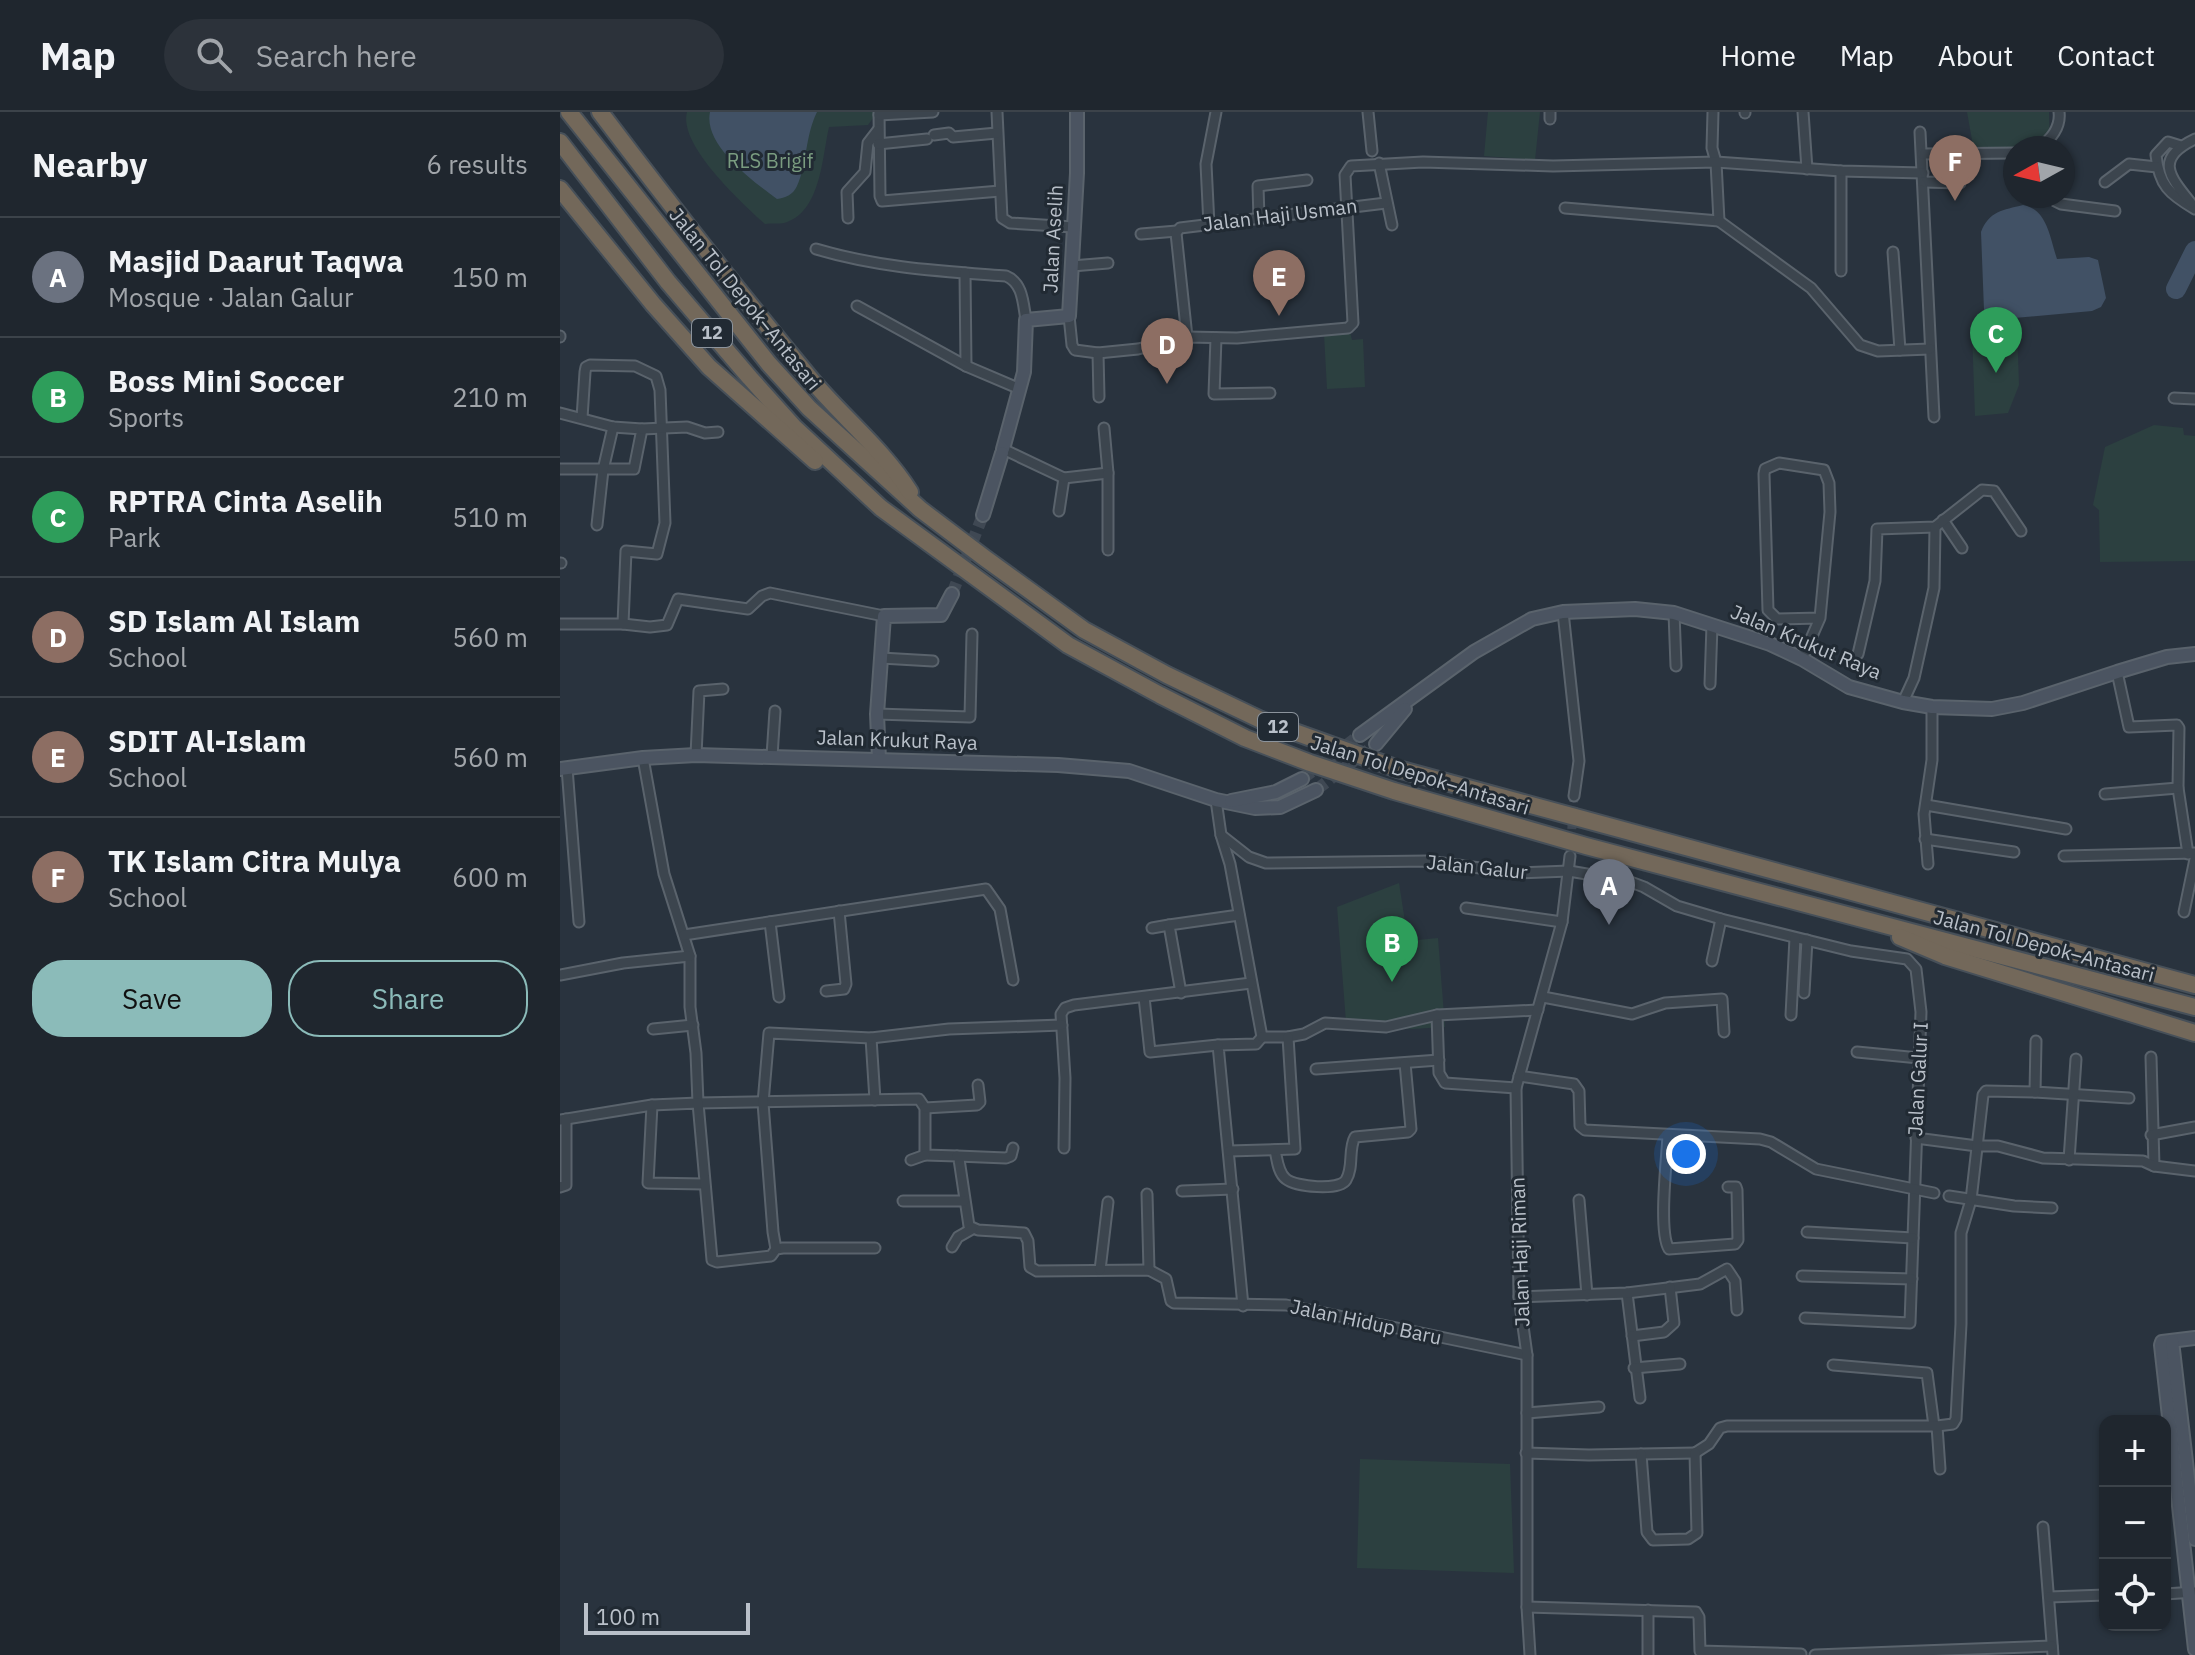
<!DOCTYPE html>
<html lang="en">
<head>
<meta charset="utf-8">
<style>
  body { margin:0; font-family:"IBM Plex Sans",sans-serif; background:#2c323a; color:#f1f3f6 }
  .controls { position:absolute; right:24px; bottom:24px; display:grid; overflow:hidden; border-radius:16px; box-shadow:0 2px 6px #0004 }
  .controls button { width:72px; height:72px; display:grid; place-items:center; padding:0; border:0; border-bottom:2px solid #3c434a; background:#1f262e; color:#f1f3f6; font:40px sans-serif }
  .compass { position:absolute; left:1443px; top:24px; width:72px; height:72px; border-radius:50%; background:#1f262e; box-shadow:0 2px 6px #0004; rotate:262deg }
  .scale { position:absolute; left:24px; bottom:20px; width:166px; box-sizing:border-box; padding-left:8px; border:4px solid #b9c0c9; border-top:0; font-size:22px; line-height:28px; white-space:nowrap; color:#b9c0c9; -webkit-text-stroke:6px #212a33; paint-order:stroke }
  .you { position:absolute; left:1126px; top:1042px; width:28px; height:28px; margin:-20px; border:6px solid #fff; border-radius:50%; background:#1a73e8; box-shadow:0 0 0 12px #1a73e833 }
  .badge { display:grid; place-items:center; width:52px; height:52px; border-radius:50%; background:#8bbbb9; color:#fff; font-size:26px; font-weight:700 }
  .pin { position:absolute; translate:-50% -66px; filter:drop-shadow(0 2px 4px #0008) }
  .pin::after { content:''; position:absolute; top:42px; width:28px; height:24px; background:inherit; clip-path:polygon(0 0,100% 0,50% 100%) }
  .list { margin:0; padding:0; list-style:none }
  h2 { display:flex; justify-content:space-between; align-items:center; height:104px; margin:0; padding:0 32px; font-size:34px }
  h2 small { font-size:26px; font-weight:400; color:#a1a5aa }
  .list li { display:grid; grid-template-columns:52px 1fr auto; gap:24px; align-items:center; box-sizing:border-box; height:120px; padding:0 32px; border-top:2px solid #3c434a }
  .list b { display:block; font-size:30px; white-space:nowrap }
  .list p { margin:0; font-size:26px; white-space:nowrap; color:#a1a5aa }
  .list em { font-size:26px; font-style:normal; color:#a1a5aa }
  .actions { display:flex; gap:16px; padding:24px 32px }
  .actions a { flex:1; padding:18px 0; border:2px solid #8bbbb9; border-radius:32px; text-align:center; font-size:28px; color:#8bbbb9 }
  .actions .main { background:#8bbbb9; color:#111 }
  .icon { flex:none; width:44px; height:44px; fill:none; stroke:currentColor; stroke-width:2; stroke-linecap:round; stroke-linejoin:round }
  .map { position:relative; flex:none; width:1635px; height:1543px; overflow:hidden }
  header { display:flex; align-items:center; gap:48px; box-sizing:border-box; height:112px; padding:0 40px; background:#1f262e; border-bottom:2px solid #3c434a }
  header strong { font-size:38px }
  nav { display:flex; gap:44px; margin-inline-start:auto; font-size:28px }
  .search { width:560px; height:72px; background:#2c323a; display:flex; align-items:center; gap:20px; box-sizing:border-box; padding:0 28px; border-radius:44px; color:#a1a5aa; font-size:30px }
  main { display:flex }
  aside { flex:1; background:#1f262e }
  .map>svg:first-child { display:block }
  .green { fill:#2c4040 }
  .water { fill:#415165 }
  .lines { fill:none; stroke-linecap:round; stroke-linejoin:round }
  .river { stroke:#415165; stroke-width:20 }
  .street-tunnel { stroke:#3f4853; stroke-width:9; stroke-dasharray:9 4.5; stroke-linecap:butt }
  .secondary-tunnel { stroke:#3f4853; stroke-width:12; stroke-dasharray:12 6; stroke-linecap:butt }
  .street-casing { stroke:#5a636c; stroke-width:13 }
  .secondary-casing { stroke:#5a636c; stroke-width:16 }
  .highway-casing { stroke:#475059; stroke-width:20 }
  .street { stroke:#3c454e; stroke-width:9 }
  .secondary { stroke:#4b5461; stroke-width:12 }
  .highway { stroke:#73685a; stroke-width:16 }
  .labels { text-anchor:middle; stroke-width:6; stroke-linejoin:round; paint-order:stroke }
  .shield { fill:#212a33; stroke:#8b939c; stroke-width:2 }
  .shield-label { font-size:18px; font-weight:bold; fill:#b9c0c9 }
  .park-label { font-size:20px; fill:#7a9c80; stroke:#212a33 }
  .street-label { font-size:20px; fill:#b9c0c9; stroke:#212a33 }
</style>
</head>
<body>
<header>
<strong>Map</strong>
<div class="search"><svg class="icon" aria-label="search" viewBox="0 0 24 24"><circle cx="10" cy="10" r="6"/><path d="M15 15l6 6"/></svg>Search here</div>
<nav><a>Home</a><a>Map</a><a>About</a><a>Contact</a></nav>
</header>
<main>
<aside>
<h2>Nearby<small>6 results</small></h2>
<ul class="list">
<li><span class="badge" style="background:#6b7280">A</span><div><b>Masjid Daarut Taqwa</b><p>Mosque · Jalan Galur</p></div><em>150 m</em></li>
<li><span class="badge" style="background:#2e9e5b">B</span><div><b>Boss Mini Soccer</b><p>Sports</p></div><em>210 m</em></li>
<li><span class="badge" style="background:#2e9e5b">C</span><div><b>RPTRA Cinta Aselih</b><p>Park</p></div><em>510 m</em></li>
<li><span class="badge" style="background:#8d6e63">D</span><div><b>SD Islam Al Islam</b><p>School</p></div><em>560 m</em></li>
<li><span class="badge" style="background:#8d6e63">E</span><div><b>SDIT Al-Islam</b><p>School</p></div><em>560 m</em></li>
<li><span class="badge" style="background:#8d6e63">F</span><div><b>TK Islam Citra Mulya</b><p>School</p></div><em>600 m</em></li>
</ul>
<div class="actions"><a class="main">Save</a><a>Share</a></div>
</aside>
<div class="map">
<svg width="1635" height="1543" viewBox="0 0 1635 1543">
  <rect width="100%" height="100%" fill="#29333e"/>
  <g class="green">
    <path d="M127,0H313V6L308,13L269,15C262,45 261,101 224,111C219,112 211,111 205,112C182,91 118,33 127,0Z"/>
    <polygon points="928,0 980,0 975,48 924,44"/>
    <polygon points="1407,0 1489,0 1490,36 1455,36 1455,42 1414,39"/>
    <polygon points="1457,215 1459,273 1448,301 1415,304 1412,220"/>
    <polygon points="790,220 792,228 803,227 805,275 767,277 764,222"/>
    <polygon points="1594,313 1623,316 1624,323 1635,324 1635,449 1540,450 1539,398 1533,393 1545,335"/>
    <polygon points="839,771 848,829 878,826 885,915 852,917 786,910 777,795"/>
    <polygon points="800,1347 950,1352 954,1461 797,1456"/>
  </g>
  <g class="water">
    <path d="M150,0H257C245,24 247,53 237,74C233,83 225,86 217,87C193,69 143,33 150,0Z"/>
    <path d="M1463,93C1487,97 1490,126 1497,147L1529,145L1538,148L1546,186L1541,195L1532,199L1432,208L1426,205L1424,198L1421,120C1429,99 1443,98 1463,93Z"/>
  </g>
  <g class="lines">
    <polyline class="river" points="1616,177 1635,139"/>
    <polyline class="street-tunnel" points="1010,744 1014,684"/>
    <g class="secondary-tunnel">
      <polyline points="392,482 423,403"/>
      <polyline points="742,667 800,623"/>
      <polyline points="756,678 816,632"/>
    </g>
    <defs>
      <g id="street">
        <polyline points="319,0 320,84 322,89 440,79"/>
        <polyline points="437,0 442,106 450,111 513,115"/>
        <polyline points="808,0 812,39"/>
        <polyline points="1243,0 1247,57"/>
        <polyline points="1185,1 1185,0"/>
        <polyline points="319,3 373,0"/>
        <polyline points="990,7 990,0"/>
        <polyline points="1360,20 1374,305"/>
        <polyline points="374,23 389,21 393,25 437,21"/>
        <polyline points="318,32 367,27"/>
        <path d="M1621,34L1608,30L1596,43C1599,73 1609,82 1635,97"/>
        <path d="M1478,36C1491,28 1501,15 1499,0"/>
        <polyline points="1362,42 1455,41"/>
        <polyline points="819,51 832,113"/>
        <polyline points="1364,70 1400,71"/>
        <polyline points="1545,70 1569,52 1597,55"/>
        <polyline points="1492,84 1495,89 1501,92 1555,99"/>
        <path d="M1631,91C1608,63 1595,46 1635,27"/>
        <polyline points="1005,96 1159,109 1156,50 1152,36 1153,0"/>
        <polyline points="288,106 287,80 305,60 308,31 318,18"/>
        <polyline points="699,107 698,74 747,68"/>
        <polyline points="1159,109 1251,176 1300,233 1318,239 1370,237"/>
        <polyline points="649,113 646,52 656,0"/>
        <polyline points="581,122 617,119"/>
        <path d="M256,137C320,156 380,159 446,164C463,171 463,191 466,208"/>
        <polyline points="1333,140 1340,238"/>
        <polyline points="512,154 548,151"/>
        <polyline points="1281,159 1281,59"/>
        <polyline points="405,161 406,254"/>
        <polyline points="297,194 406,254 460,277"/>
        <polyline points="509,204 512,233 515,238 538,241 578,237 627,225 677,226 788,216 793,211 785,63 791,54 863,50 993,54 1156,50 1281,59 1363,61"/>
        <polyline points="0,224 0,225"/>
        <polyline points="627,225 616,121 620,116 826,91"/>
        <polyline points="656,226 654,282 710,281"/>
        <polyline points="538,241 539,285"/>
        <polyline points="1614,286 1635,287"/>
        <polyline points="0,301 53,315 82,317 74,357 0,357"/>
        <polyline points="22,306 25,260 26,255 30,253 75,254 96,264 100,278 105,411 97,442 66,439 63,512"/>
        <polyline points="82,317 127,315 145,321 158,320"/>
        <polyline points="442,341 443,337 504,366 499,399"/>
        <polyline points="504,366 548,361 544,316"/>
        <polyline points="1383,408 1402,436"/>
        <polyline points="37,413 43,358 53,315"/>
        <polyline points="548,438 548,361"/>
        <polyline points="0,451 1,451"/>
        <polyline points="1003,500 1019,649 1014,684"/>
        <polyline points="1114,501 1116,554"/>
        <polyline points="0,512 63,512 90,515 107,513 118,487 188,497 202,484 210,481 324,504"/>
        <polyline points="1298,542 1315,469 1317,417 1375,415 1422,378 1434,379 1461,419"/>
        <polyline points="321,546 373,549"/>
        <polyline points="1242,547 1260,506 1270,400 1269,371 1264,358 1219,351 1205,357 1204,362 1208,498 1217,507 1260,506"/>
        <polyline points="1557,560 1569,615 1617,613 1619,616 1618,676 1628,742"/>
        <polyline points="1150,572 1152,513"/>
        <polyline points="1343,590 1354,566 1374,476 1375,415"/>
        <polyline points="317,602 410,605 412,522"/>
        <polyline points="136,643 139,579 163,577"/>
        <polyline points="212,644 215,599"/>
        <polyline points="83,646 104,762 130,844 130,895 136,941 138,991 359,987 365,996 365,1043 397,1044 399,1047 409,1114 418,1118 464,1121 468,1129 470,1155 477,1159 589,1158 606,1167 611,1189 614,1191 726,1193 967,1243"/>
        <polyline points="7,656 19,810"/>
        <polyline points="1545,682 1618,676"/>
        <polyline points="656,688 661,723 670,752 702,925 696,932 658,933 683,1194"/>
        <polyline points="1366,693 1506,717"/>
        <polyline points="661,723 689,745 706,751 868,749 957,761 1009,759 1068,769 1084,775 1117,794 1161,807 1291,839 1347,847 1356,857 1361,900 1350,1211 1245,1206"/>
        <polyline points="1365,727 1454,740"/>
        <polyline points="1504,744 1635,741"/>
        <polyline points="1368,752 1364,702 1372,648 1372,595"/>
        <polyline points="906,796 1002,810"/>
        <polyline points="1624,800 1635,747"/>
        <polyline points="210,810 219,885"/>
        <polyline points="592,816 609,813"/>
        <polyline points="124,823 426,777 440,797 453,868"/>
        <polyline points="1152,849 1161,807"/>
        <polyline points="0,863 63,851 130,844"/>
        <polyline points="266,879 284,877 286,872 279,799"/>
        <polyline points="621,881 609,813 679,803"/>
        <polyline points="1244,881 1247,828"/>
        <polyline points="584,885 590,940 658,933"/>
        <polyline points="983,885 1072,902 1105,891 1162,887 1164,920"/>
        <polyline points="877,903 879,961 885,971 956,976"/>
        <polyline points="1231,903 1235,826"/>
        <polyline points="93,917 133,913"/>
        <polyline points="702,925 728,925 744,922 765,911 826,915 877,903 978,898"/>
        <polyline points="311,926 315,988"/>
        <polyline points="1476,929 1475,980 1569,986"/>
        <polyline points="1297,940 1359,946"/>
        <polyline points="1591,945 1594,1054"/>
        <polyline points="756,957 879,948"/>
        <polyline points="959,964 1014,972 1019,979 1020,1014 1025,1018 1200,1027 1211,1030 1256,1057 1374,1081"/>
        <polyline points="92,993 88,1071 144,1072"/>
        <polyline points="365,996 417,993 420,990 418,973"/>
        <polyline points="0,1008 92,993 138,991 152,1148 157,1150 211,1144 216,1137 223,1136 315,1136"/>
        <path d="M1108,1023C1107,1046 1098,1120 1109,1137L1175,1132L1178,1128L1177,1078L1176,1075H1168"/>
        <polyline points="1591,1023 1635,1015"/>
        <polyline points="1356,1026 1417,1034 1438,1034 1483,1046 1583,1049 1594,1054 1635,1059"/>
        <polyline points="504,1036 505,966 501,902 505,896 514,893 691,871"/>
        <path d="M715,1038C717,1047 718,1061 726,1067C736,1075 779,1079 786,1068C794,1055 788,1037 795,1025L848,1020L851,1017L845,951"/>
        <polyline points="669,1039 735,1037 728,925"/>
        <polyline points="397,1044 446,1046 451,1044 453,1036"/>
        <polyline points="351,1048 365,1043"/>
        <polyline points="1509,1048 1516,947"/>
        <polyline points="0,1075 6,1073 6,1007"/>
        <polyline points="622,1079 673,1077"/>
        <polyline points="587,1082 589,1158"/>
        <polyline points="1389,1084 1454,1094 1492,1096"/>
        <polyline points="1019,1088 1027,1183"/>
        <polyline points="343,1089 404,1089"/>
        <polyline points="1247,1120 1353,1126"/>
        <polyline points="392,1135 398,1125 412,1117"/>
        <polyline points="216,1137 213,1120 203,991 209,921 311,926 389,917 502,913"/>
        <polyline points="540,1158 548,1090"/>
        <polyline points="1242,1164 1352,1167"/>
        <polyline points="1067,1181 1080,1286"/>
        <polyline points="959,1185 1067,1181 1140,1172 1167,1157 1175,1169 1177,1198"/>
        <polyline points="1072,1224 1104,1220 1114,1211 1110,1175"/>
        <polyline points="1273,1253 1367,1261 1374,1314"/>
        <polyline points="1074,1256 1120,1252"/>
        <polyline points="967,1301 1039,1295"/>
        <polyline points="1377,1314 1380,1357"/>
        <polyline points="966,1341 1029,1343 1135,1341"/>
        <polyline points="1135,1341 1149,1332 1160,1316 1167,1314 1377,1314 1393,1312 1396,1307 1401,1212 1401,1121 1411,1088 1423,983 1426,979 1475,980"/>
        <polyline points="1081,1342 1087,1420 1093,1428 1128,1427 1137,1421 1135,1341"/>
        <polyline points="1483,1415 1493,1543"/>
        <polyline points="1605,1482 1635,1480"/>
        <polyline points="1489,1485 1545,1483"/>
        <polyline points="967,1495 1136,1500 1139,1505 1140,1539 1241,1542"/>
        <polyline points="970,1543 967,1495 967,1243 959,1185 956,976 1002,810 1010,744"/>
        <polyline points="1088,1543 1088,1498"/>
        <polyline points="1255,1543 1492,1534"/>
      </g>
      <g id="secondary">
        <polyline points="443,337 464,260 466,208 509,204 517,61 517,0"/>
        <polyline points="423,403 442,341"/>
        <polyline points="800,623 914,540 972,507 1003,500 1075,497 1114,501 1210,532 1242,547 1289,575 1343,590 1372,595 1432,597 1463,591 1557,560 1607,545 1635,542"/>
        <polyline points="816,632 845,597"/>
        <polyline points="319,647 317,602 324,504 381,503 392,482"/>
        <polyline points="0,657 83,646 136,643 498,653 569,659 656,688 695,696 720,695 756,678"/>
        <polyline points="671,689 716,680 742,667"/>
        <polyline points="1635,1226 1602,1230 1601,1233 1635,1537"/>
        <polyline points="1612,1229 1635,1427"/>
      </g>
      <g id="highway">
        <polyline points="9,0 209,252 249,296 360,397 426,447 524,518 607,563 701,608 838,657 1635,873"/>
        <path d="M40,0C108,90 177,178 249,265C281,304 322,336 350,380"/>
        <polyline points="0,30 108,170 190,266 234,315 321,396 508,533 600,583 685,626 750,651 834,679 1026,734 1635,895"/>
        <polyline points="0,77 93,192 149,255 255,349"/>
        <polyline points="1340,825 1385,844 1635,921"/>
      </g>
    </defs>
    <use href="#street" class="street-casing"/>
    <use href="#secondary" class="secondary-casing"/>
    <use href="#highway" class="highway-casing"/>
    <use href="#street" class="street"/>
    <use href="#secondary" class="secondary"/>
    <use href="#highway" class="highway"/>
  </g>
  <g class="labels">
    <g class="shield">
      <rect x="132" y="207" width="40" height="28" rx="6"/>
      <rect x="698" y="601" width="40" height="28" rx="6"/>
    </g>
    <g class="shield-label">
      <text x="152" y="227">12</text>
      <text x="718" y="621">12</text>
    </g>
    <g class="park-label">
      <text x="210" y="56">RLS Brigif</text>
    </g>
    <g class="street-label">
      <text transform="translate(720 103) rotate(-7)" y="7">Jalan Haji Usman</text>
      <text transform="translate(493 127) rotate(-87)" y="7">Jalan Aselih</text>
      <text transform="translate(185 187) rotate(51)" y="7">Jalan Tol Depok–Antasari</text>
      <text transform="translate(1246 530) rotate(23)" y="7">Jalan Krukut Raya</text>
      <text transform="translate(337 628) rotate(2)" y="7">Jalan Krukut Raya</text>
      <text transform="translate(860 663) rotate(17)" y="7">Jalan Tol Depok–Antasari</text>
      <text transform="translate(917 755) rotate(6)" y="7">Jalan Galur</text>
      <text transform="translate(1484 834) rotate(15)" y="7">Jalan Tol Depok–Antasari</text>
      <text transform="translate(1358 967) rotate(-87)" y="7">Jalan Galur I</text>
      <text transform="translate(960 1140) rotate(-92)" y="7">Jalan Haji Riman</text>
      <text transform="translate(806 1210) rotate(12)" y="7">Jalan Hidup Baru</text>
    </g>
  </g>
</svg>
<div class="controls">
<button>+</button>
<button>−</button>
<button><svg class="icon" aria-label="locate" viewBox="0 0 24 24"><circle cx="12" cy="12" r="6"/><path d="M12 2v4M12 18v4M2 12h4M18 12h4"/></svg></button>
</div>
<svg class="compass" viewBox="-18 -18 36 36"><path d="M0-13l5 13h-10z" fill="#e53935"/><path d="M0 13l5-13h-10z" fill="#a1a5aa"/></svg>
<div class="scale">100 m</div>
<div class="you"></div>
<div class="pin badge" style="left:1049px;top:813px;background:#6b7280">A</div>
<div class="pin badge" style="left:832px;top:870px;background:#2e9e5b">B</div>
<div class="pin badge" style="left:1436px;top:261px;background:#2e9e5b">C</div>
<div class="pin badge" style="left:607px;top:272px;background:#8d6e63">D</div>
<div class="pin badge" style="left:719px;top:204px;background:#8d6e63">E</div>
<div class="pin badge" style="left:1395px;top:89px;background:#8d6e63">F</div>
</div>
</main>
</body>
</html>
